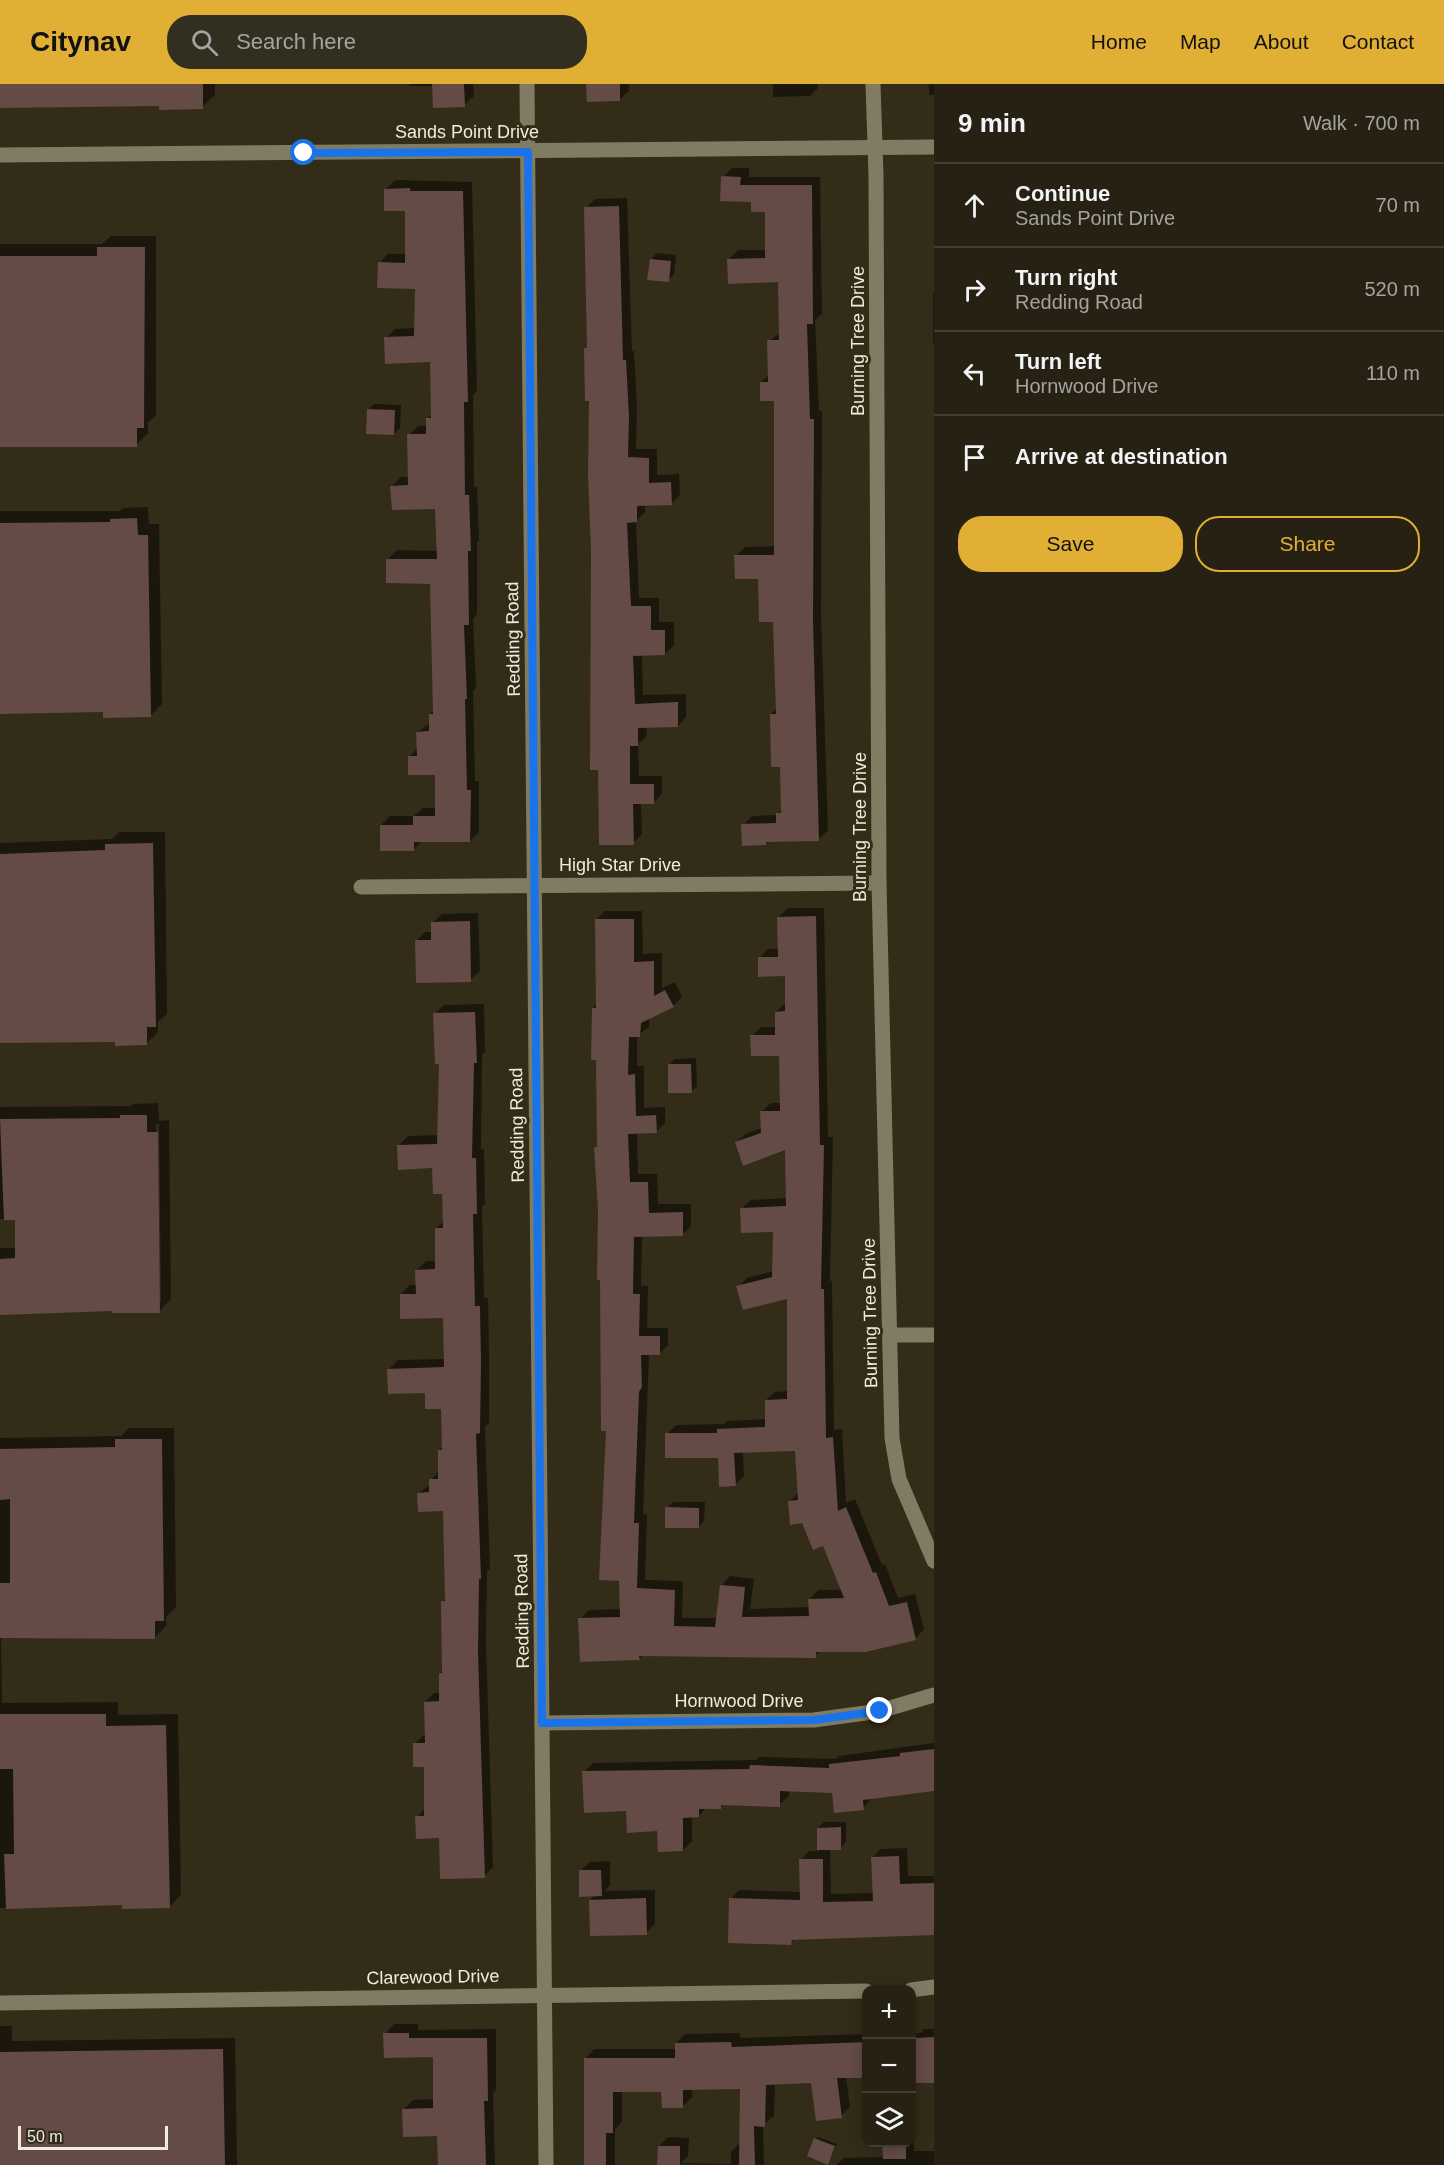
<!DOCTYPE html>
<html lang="en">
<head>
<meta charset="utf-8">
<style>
  body { margin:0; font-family:Helvetica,sans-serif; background:#322e20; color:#f1f3f6 }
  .controls { position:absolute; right:18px; bottom:18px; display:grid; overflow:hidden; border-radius:12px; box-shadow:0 3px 15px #0003 }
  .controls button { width:54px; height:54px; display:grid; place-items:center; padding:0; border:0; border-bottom:2px solid #423e32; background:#262112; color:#f1f3f6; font:30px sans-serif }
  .scale { position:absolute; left:18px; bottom:15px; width:150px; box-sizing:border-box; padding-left:6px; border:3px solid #f0ebdf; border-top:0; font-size:16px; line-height:21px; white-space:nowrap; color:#f0ebdf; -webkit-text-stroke:4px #332c18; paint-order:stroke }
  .stop { position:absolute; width:18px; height:18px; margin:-14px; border:4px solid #1a73e8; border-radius:50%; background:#fff }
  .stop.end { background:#1a73e8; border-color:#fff; box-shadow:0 2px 6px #0008 }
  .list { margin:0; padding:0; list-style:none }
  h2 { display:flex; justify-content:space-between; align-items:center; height:78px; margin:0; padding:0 24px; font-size:26px }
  h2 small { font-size:20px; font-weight:400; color:#a4a39f }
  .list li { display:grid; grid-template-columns:39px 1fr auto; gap:18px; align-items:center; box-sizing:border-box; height:84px; padding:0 24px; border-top:2px solid #423e32 }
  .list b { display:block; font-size:22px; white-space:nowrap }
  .list p { margin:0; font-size:20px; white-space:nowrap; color:#a4a39f }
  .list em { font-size:20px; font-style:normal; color:#a4a39f }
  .actions { display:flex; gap:12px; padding:18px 24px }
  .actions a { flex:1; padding:14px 0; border:2px solid #e1af34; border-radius:24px; text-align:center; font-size:21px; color:#e1af34 }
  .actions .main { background:#e1af34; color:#111 }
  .icon { flex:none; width:33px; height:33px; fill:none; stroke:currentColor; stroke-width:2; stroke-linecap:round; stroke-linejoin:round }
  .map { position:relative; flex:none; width:934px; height:2081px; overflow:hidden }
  header { display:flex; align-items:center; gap:36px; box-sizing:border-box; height:84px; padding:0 30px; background:#e1af34; color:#111 }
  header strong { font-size:28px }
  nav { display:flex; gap:33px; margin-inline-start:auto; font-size:21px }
  .search { width:420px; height:54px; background:#322e20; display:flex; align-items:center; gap:15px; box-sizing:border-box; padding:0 21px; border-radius:24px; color:#a4a39f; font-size:22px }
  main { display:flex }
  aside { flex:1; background:#262112 }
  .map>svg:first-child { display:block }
  .shadow { fill:#0007; fill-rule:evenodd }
  .building { fill:#644b46 }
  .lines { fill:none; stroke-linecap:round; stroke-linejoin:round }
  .minor { stroke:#827b64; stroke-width:15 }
  .route { stroke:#1a73e8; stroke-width:8 }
  .labels { text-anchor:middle; stroke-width:6; stroke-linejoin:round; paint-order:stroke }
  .street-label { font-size:18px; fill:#f0ebdf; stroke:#332c18 }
</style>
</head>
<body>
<header>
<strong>Citynav</strong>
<div class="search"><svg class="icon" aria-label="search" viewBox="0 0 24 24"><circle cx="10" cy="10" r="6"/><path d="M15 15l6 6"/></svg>Search here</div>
<nav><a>Home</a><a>Map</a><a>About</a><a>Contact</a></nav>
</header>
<main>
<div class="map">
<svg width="934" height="2081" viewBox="0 0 934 2081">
  <rect width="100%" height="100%" fill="#332c18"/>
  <g class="shadow">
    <polygon points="0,0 215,0 215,11 202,23 160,20 0,22"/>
    <polygon points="409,0 473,0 474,12 464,21 433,2 409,2"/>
    <polygon points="588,0 629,0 629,7 619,16"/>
    <polygon points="759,0 818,0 818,4 810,12 773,13 773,0"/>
    <rect x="929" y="0" width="5" height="11"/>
    <polygon points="732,84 749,84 749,93 820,93 822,230 815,236 819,327 822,327 821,527 828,746 819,755 769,756 766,760 743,741 752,732 778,731 782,725 781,681 771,630 777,624 775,536 759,493 736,472 745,463 776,462 775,315 761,298 770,290 769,257 781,248 780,197 729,175 738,166 766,166 767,126 723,93"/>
    <polygon points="395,96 472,98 477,307 473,311 474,403 477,403 479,456 477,459 477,530 473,535 476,604 473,607 475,697 479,697 479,748 470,757 422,757 414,765 381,741 390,732 414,732 423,724 436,724 436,689 409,673 418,664 418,648 430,639 430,630 434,626 431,499 388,475 397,466 438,467 437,423 392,402 401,393 409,393 409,351 418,342 427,342 427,335 433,329 432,276 386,254 395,245 415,244 416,203 379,179 388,170 407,170 406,125 386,105"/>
    <polygon points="627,114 632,267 634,267 637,323 636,365 657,365 657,391 679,390 680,411 671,420 645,420 645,428 636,437 639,514 659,514 659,538 674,538 674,561 665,570 642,570 643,611 686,610 686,633 678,642 646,642 647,652 638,660 639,692 662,692 662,710 653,719 641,719 642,750 633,759 593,560 591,316 586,265 588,262 586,124 595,115"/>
    <polygon points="111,152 156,152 156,331 148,339 148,349 136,361 0,361 0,160 102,160"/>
    <polygon points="657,169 676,171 674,190 668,196 651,175"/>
    <polygon points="934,209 934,260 933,260 933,210"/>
    <polygon points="374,320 401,321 400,344 394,350 368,326"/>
    <polygon points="148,423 149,440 159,440 162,620 150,632 104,627 0,629 0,427 120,427 123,424"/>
    <polygon points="119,748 165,748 167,930 158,938 158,948 146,960 117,956 0,957 0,759 112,755"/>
    <polygon points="788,824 824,824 828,1053 833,1053 830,1197 832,1197 834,1346 842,1345 846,1419 855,1415 882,1481 885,1480 898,1514 915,1510 924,1545 916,1554 821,1566 815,1572 643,1571 639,1575 580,1535 589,1526 622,1525 608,1345 597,975 593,924 597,921 596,836 605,827 642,827 643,870 662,869 662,904 675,898 682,913 673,922 649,934 649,943 637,952 637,982 644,982 644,1024 665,1023 665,1039 656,1048 637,1048 638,1090 657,1090 658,1120 691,1120 691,1142 682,1151 642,1151 641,1202 648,1202 647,1244 668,1244 668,1261 659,1270 649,1270 643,1430 647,1431 645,1496 683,1497 682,1534 718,1534 722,1501 730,1492 754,1495 750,1525 810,1523 810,1515 818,1506 843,1506 824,1460 789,1418 798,1409 796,1365 743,1367 744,1392 735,1401 719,1372 667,1350 676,1341 724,1340 727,1337 767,1335 766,1316 775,1308 788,1307 789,1213 738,1203 747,1194 774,1187 775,1147 742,1124 751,1116 787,1114 787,1064 736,1059 745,1050 762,1044 762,1027 771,1019 781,1019 781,970 752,952 761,943 777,943 776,928 785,920 786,891 759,874 768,865 779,865 779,833"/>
    <polygon points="478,829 480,887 470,896 416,857 425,848 433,848 432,839 442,830"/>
    <polygon points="484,920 485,968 482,971 481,1065 484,1065 485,1120 482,1123 484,1214 488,1214 489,1268 489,1339 485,1343 490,1485 487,1487 486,1558 493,1783 484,1792 417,1733 426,1724 425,1681 415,1659 426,1650 425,1618 434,1609 441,1609 440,1589 444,1586 443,1517 446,1514 444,1425 419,1409 431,1400 431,1396 439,1387 439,1367 443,1363 443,1324 427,1307 389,1285 398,1276 446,1275 445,1233 401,1210 410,1201 417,1201 417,1186 426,1177 437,1177 436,1145 444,1137 443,1108 434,1083 399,1061 408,1052 439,1051 440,978 435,930 444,921"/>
    <polygon points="696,974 697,1002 691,1008 669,981 675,975"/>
    <path d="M158,1019L159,1037L169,1036L171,1215L159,1227L113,1225L0,1228V1164H16V1135H0V1023L131,1022L133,1020ZM156,1040H159L161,1218H158Z"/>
    <polygon points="129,1344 174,1344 176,1523 166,1533 167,1541 155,1553 1,1553 2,1619 118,1618 118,1631 178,1630 181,1811 169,1823 124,1819 0,1824 0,1354 121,1352"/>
    <polygon points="673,1418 705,1418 704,1437 698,1443 667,1424"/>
    <polygon points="934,1659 934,1706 872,1714 863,1724 833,1707 789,1705 789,1712 779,1721 724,1719 721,1723 707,1723 699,1732 692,1732 692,1757 683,1766 659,1745 628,1726 584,1688 593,1679 756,1676 760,1673 836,1675 839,1672"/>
    <polygon points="824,1738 846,1738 846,1758 840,1764 830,1764 831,1810 874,1809 873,1773 881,1765 907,1764 908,1792 934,1792 934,1849 796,1854 791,1859 731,1815 739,1806 801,1808 801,1776 809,1767 819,1767 818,1744"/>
    <polygon points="610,1777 610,1801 605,1807 655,1806 655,1840 646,1849 590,1816 596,1810 580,1787 590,1778"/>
    <polygon points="394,1940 418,1940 418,1946 496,1945 496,2006 493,2009 495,2081 439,2081 438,2050 404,2025 413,2016 435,2015 434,1972 385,1950"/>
    <polygon points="0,1942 12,1942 12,1957 235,1954 237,2081 0,2081"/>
    <polygon points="924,1945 934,1945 934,1997 912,1991 912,1949 921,1949"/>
    <polygon points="740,1949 740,1954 866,1950 866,1992 846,1993 850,2023 841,2032 813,1998 775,1999 774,2032 763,2041 764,2081 658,2080 659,2062 668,2053 689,2054 688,2072 681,2079 731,2080 731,2068 740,2058 742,2003 692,2004 692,2013 683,2022 663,2007 622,2007 622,2038 615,2045 615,2081 585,2081 585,1975 594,1965 676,1965 676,1959 685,1950"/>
    <polygon points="912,2043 914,2043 914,2067 934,2067 934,2081 836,2081 844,2074 884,2073 884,2058 912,2058"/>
    <polygon points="818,2053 837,2060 828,2079 815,2055"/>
  </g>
  <g class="building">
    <polygon points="0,0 203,0 203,25 159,26 159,22 0,24"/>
    <polygon points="432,0 464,0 465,23 433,24"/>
    <polygon points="586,0 620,0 620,17 587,18"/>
    <polygon points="721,92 741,93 740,101 812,101 813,240 807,240 810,335 814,335 813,537 819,757 766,758 766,761 742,762 741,740 776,739 776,729 781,729 780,683 771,683 770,630 776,630 773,538 759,538 758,495 735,495 734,471 774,471 774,317 760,317 760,298 768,298 767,256 779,256 778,198 728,200 727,175 765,174 765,128 751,128 751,118 720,117"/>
    <polygon points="410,104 410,107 463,107 468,318 464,318 465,411 469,411 471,467 468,467 469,541 464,541 467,615 465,615 467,706 471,706 470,758 414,758 414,767 380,767 380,741 413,741 413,732 435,732 435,691 408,691 408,672 417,672 416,648 429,647 429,630 433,630 430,500 386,499 386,475 437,475 435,425 392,426 390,402 408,401 407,350 426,350 426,334 431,334 430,278 385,280 384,253 414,252 415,205 377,204 378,178 405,179 405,127 384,127 384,105"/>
    <polygon points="619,122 623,276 626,276 629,333 628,373 649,374 649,399 671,398 672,421 637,422 637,438 627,439 631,522 651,522 651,546 665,546 665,571 633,572 635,620 678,618 678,643 638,644 638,662 630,662 630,700 654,700 654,720 633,720 634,761 599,761 598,686 590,686 591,466 588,391 589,317 585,317 584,264 587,264 584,123"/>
    <polygon points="97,163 145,163 144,344 137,344 137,363 0,363 0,172 97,172"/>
    <polygon points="650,175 671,177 669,198 647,196"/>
    <polygon points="367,325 395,326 394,351 366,350"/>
    <polygon points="137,434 138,451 148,451 151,633 103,634 103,628 0,630 0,439 110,438 110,435"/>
    <polygon points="153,759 156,943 147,943 147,961 115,962 115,958 0,959 0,770 105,766 105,760"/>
    <polygon points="816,832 820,1061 824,1061 821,1205 824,1205 826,1354 833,1353 838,1427 846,1423 873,1489 876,1488 889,1522 907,1518 916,1556 866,1568 816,1568 816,1574 639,1572 640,1576 580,1578 578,1534 620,1533 619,1497 599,1496 606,1347 601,1347 600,1196 597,1196 598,1125 594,1063 597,1063 596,976 591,976 592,924 596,924 595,835 634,835 634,878 654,877 654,912 665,906 674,923 641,939 640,953 629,953 628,991 635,990 636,1032 656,1031 657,1049 628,1050 630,1098 648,1098 649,1129 683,1128 683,1152 634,1153 633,1210 640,1210 639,1252 660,1252 660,1271 641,1271 642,1303 639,1308 634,1439 639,1439 637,1504 675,1506 674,1542 715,1543 720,1501 745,1503 742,1533 809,1532 808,1515 844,1514 823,1462 813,1466 802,1439 790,1441 788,1417 798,1416 795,1367 734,1369 736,1402 719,1403 718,1374 665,1374 665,1349 717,1349 717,1345 765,1343 765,1316 787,1315 787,1215 743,1226 736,1202 772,1193 773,1148 741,1149 740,1124 786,1122 785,1066 743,1082 735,1058 761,1049 760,1027 780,1027 779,972 751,972 750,951 775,951 775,928 785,927 785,892 758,893 758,873 778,873 777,833"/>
    <polygon points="470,837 471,898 416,899 415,856 431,856 431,838"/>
    <polygon points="475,928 477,979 474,979 472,1074 476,1074 477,1130 473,1130 475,1222 480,1222 481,1278 480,1349 476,1350 481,1495 479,1495 478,1568 485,1794 440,1795 439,1754 416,1755 415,1732 424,1732 424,1683 413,1683 413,1659 425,1659 424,1618 439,1617 439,1589 442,1589 441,1517 445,1517 443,1427 418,1428 417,1409 429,1408 429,1395 438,1395 438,1366 442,1366 441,1325 425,1325 425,1309 388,1310 387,1285 444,1283 443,1234 400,1235 400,1210 416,1210 415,1186 435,1185 435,1144 443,1144 442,1110 433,1110 432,1084 398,1086 397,1061 437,1060 439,980 435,980 433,929"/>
    <polygon points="668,980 691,980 692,1009 668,1009"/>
    <polygon points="120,1031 147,1031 147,1048 158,1048 160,1229 112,1229 112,1227 0,1231 0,1175 15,1174 15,1136 4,1136 0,1035 120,1034"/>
    <polygon points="115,1355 162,1355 164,1537 155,1537 155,1555 0,1554 0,1499 10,1499 10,1415 0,1416 0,1365 115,1363"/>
    <polygon points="665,1423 699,1424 699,1444 665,1444"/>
    <polygon points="0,1630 106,1630 106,1642 166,1641 170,1824 122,1825 122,1821 6,1825 4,1770 14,1770 13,1685 0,1685"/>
    <polygon points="934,1665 934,1707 863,1716 864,1726 834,1729 832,1709 780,1707 780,1723 721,1721 721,1725 699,1725 699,1733 683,1734 683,1767 658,1768 657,1747 627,1749 626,1727 584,1729 582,1687 749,1685 750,1681 829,1684 829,1680 900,1672 900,1669"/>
    <polygon points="841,1743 841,1766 817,1766 817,1744"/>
    <polygon points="899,1772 900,1800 934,1799 934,1851 792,1856 791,1861 728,1859 729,1814 800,1816 799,1775 823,1775 823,1818 873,1817 871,1773"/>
    <polygon points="579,1786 601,1786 602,1812 579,1813"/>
    <polygon points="646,1814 647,1851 590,1852 589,1816"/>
    <polygon points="383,1949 409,1949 409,1954 487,1954 488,2017 484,2017 486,2081 438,2081 437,2052 403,2053 402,2025 433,2024 433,1973 384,1974"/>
    <polygon points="934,1953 934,1999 915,1999 914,1954"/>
    <polygon points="731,1958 732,1963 867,1958 867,1994 837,1994 842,2034 816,2037 811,1999 766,2001 765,2043 754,2042 755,2081 739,2081 740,2005 683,2006 683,2024 662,2024 661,2008 613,2008 613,2049 606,2049 606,2081 584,2081 584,1974 675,1974 675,1959"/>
    <polygon points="223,1965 225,2081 0,2081 0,1968"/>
    <polygon points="814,2054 835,2062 828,2081 807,2072"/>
    <polygon points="882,2058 906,2058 906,2075 883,2075"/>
    <polygon points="658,2062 680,2062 680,2081 657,2081"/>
  </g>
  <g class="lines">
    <g class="minor">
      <polyline points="527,0 546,2081"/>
      <polyline points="873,0 876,91 879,799 892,1354 899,1395 934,1477"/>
      <polyline points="0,71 934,63"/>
      <polyline points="361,803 879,799"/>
      <polyline points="890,1251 934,1251"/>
      <polyline points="542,1639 814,1636 880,1627 934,1611"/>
      <polyline points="911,1906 934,1903"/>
      <polyline points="0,1919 866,1907"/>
    </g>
  </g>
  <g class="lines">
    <polyline class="route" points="304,69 528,68 542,1639 814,1636 880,1627"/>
  </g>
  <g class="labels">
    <g class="street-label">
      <text x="467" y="54">Sands Point Drive</text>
      <text transform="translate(858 257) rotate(-90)" y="6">Burning Tree Drive</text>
      <text transform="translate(513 555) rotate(-91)" y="6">Redding Road</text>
      <text transform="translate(860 743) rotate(-90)" y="6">Burning Tree Drive</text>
      <text x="620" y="787">High Star Drive</text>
      <text transform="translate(517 1041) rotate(-91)" y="6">Redding Road</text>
      <text transform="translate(870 1229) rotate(-91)" y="6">Burning Tree Drive</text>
      <text transform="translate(522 1527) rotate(-91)" y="6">Redding Road</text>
      <text x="739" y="1623">Hornwood Drive</text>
      <text transform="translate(433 1893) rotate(-1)" y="6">Clarewood Drive</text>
    </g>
  </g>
</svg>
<div class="controls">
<button>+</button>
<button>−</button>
<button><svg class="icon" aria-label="layers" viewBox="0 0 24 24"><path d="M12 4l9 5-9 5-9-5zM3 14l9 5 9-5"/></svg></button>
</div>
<div class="scale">50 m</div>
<div class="stop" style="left:304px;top:69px"></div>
<div class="stop end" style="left:880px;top:1627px"></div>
</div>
<aside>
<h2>9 min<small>Walk · 700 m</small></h2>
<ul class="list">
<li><svg class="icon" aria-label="ahead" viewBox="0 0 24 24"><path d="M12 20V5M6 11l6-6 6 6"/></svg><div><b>Continue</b><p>Sands Point Drive</p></div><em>70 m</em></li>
<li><svg class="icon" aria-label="right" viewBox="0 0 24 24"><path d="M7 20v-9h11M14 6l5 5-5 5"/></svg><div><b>Turn right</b><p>Redding Road</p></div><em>520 m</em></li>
<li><svg class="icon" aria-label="left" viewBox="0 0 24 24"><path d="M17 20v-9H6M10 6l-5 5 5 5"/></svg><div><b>Turn left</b><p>Hornwood Drive</p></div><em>110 m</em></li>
<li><svg class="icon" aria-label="arrive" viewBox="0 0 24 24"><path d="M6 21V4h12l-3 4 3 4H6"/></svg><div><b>Arrive at destination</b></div></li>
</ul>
<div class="actions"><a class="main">Save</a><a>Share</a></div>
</aside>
</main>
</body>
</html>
